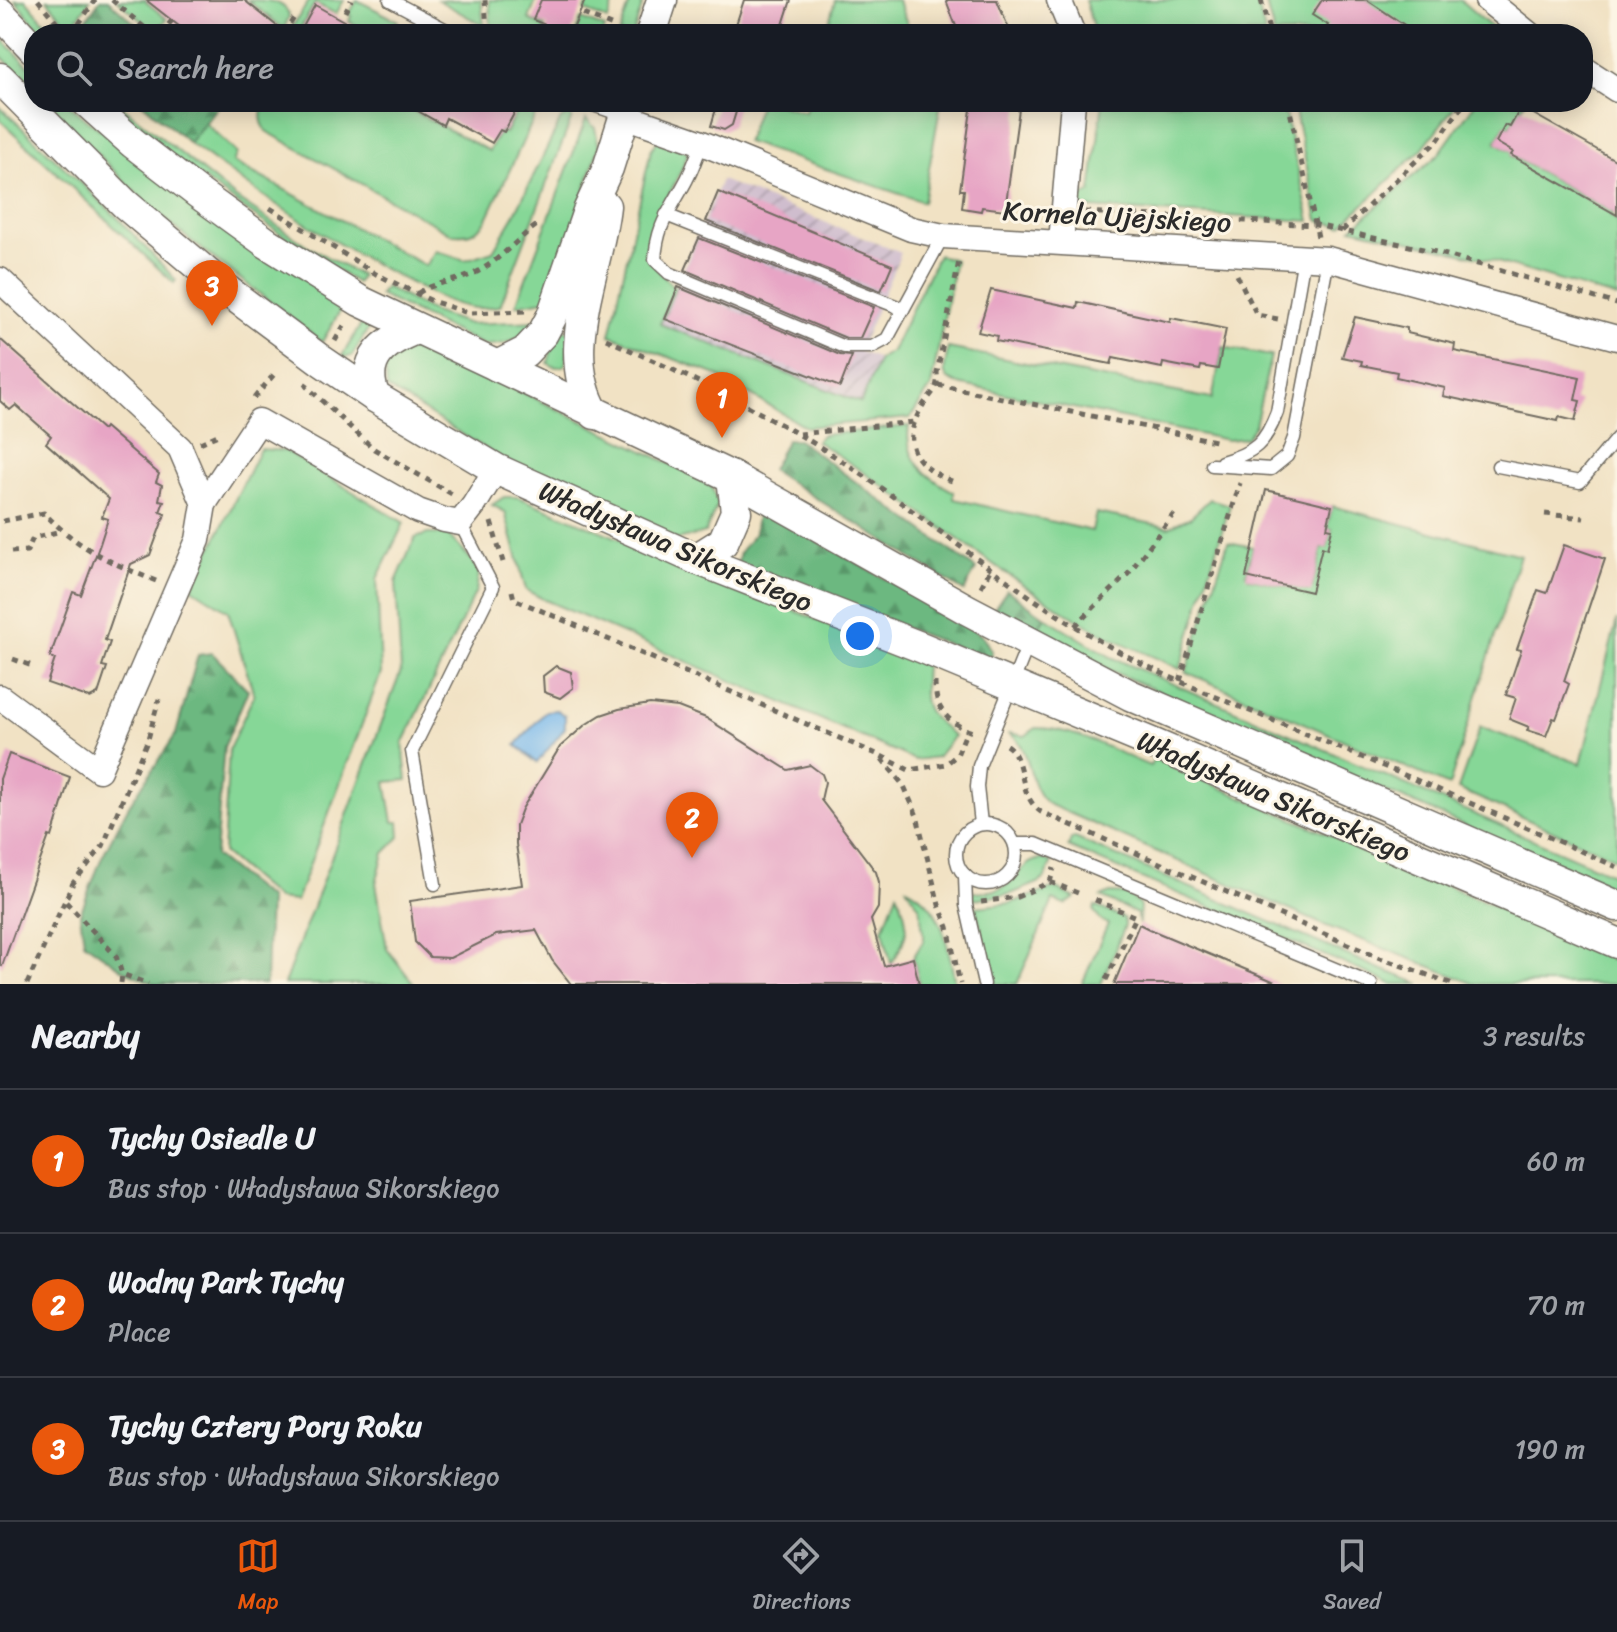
<!DOCTYPE html>
<html lang="en">
<head>
<meta charset="utf-8">
<style>
  body { margin:0; font-family:Sriracha,sans-serif; background:#20242c; color:#f1f3f6 }
  .you { position:absolute; left:860px; top:636px; width:28px; height:28px; margin:-20px; border:6px solid #fff; border-radius:50%; background:#1a73e8; box-shadow:0 0 0 12px #1a73e833 }
  .badge { display:grid; place-items:center; width:52px; height:52px; border-radius:50%; background:#ea580c; color:#fff; font-size:26px; font-weight:700 }
  .pin { position:absolute; translate:-50% -66px; filter:drop-shadow(0 2px 4px #0008) }
  .pin::after { content:''; position:absolute; top:42px; width:28px; height:24px; background:inherit; clip-path:polygon(0 0,100% 0,50% 100%) }
  .list { margin:0; padding:0; list-style:none }
  h2 { display:flex; justify-content:space-between; align-items:center; height:104px; margin:0; padding:0 32px; font-size:34px }
  h2 small { font-size:26px; font-weight:400; color:#9ea1a6 }
  .list li { display:grid; grid-template-columns:52px 1fr auto; gap:24px; align-items:center; box-sizing:border-box; height:144px; padding:0 32px; border-top:2px solid #363941 }
  .list b { display:block; font-size:30px; white-space:nowrap }
  .list p { margin:0; font-size:26px; white-space:nowrap; color:#9ea1a6 }
  .list em { font-size:26px; font-style:normal; color:#9ea1a6 }
  .icon { flex:none; width:44px; height:44px; fill:none; stroke:currentColor; stroke-width:2; stroke-linecap:round; stroke-linejoin:round }
  .map { position:relative; flex:none; width:1617px; height:984px; overflow:hidden }
  .search { position:absolute; background:#171b24; box-shadow:0 4px 20px #0003; left:24px; right:24px; top:24px; height:88px; display:flex; align-items:center; gap:20px; box-sizing:border-box; padding:0 28px; border-radius:32px; color:#9ea1a6; font-size:30px }
  .sheet { height:536px; background:#171b24 }
  nav { display:flex; justify-content:space-around; align-items:center; box-sizing:border-box; height:112px; border-top:2px solid #363941; background:#171b24; font-size:22px; color:#9ea1a6 }
  nav a { display:grid; justify-items:center; gap:4px }
  nav .on { color:#ea580c }
  .map>svg:first-child { display:block }
  .industrial { fill:url(#industrial-furrows) }
  .green { fill:#86d797; stroke:#588161; stroke-width:2 }
  .forest { fill:url(#forest-firs); stroke:#4c7256; stroke-width:2 }
  .water { fill:#77b8ec; stroke:#51728c; stroke-width:2 }
  .building { fill:#e7a5c5 }
  .lines { fill:none; stroke-linecap:round; stroke-linejoin:round }
  .service-casing { stroke:#706b61; stroke-width:15 }
  .minor-casing { stroke:#706b61; stroke-width:27 }
  .tertiary-casing { stroke:#706b61; stroke-width:33 }
  .path { stroke:#706b61; stroke-width:5; stroke-dasharray:6 6; stroke-linecap:butt }
  .service { stroke:#fff; stroke-width:12 }
  .minor { stroke:#fff; stroke-width:24 }
  .tertiary { stroke:#fff; stroke-width:30 }
  .labels { text-anchor:middle; stroke-width:6; stroke-linejoin:round; paint-order:stroke }
  .street-label { font-size:28px; fill:#2b2b2b; stroke:#fcf5e5 }
</style>
</head>
<body>
<div class="map">
<svg width="1617" height="984" viewBox="0 0 1617 984">
  <defs>
    <pattern id="industrial-furrows" width="10" height="10" patternUnits="userSpaceOnUse" patternTransform="scale(2)"><rect width="10" height="10" fill="#cfbdce"/><path d="M-1 1l2-2M0 10L10 0M9 11l2-2" fill="none" stroke="#a89aa7"/></pattern>
    <pattern id="forest-firs" width="22" height="20" patternUnits="userSpaceOnUse" patternTransform="scale(2)"><rect width="22" height="20" fill="#6cb880"/><path d="M5 1l3.5 6h-7zM16 11l3.5 6h-7z" fill="#599669"/></pattern>
  </defs>
  <rect width="100%" height="100%" fill="#fcf5e5"/>
  <filter id="ink" filterUnits="userSpaceOnUse"><feTurbulence type="fractalNoise" baseFrequency=".0125" numOctaves="2"/><feDisplacementMap in="SourceGraphic" scale="16" xChannelSelector="R" yChannelSelector="G"/><feConvolveMatrix kernelMatrix="1 2 1 2 8 2 1 2 1" color-interpolation-filters="sRGB"/></filter>
  <filter id="wash" filterUnits="userSpaceOnUse"><feTurbulence type="fractalNoise" baseFrequency=".006" numOctaves="4" result="noise"/><feDisplacementMap in="SourceGraphic" scale="32" xChannelSelector="R" yChannelSelector="G"/><feGaussianBlur stdDeviation="1.8" result="paint"/><feColorMatrix in="noise" values="0 0 0 0 0 0 0 0 0 0 0 0 0 0 0 0 0 1.4 0 .05"/><feComposite in="paint" operator="in"/></filter>
  <g filter="url(#wash)">
    <rect width="100%" height="100%" fill="#f1e2c4"/>
    <polygon class="industrial" points="721,180 901,253 859,351 879,359 861,403 660,324"/>
    <g class="green">
      <polygon points="15,0 26,0 55,34 43,34"/>
      <polygon points="47,0 90,0 74,24 69,26"/>
      <polygon points="117,0 147,0 146,2 167,19 158,29 150,27"/>
      <path d="M247,0C264,0 286,0 289,16L284,29Z"/>
      <polygon points="310,0 344,0 336,14 315,3 297,34 287,34"/>
      <polygon points="357,0 398,21 391,34 372,34 349,21 351,16 349,14"/>
      <polygon points="438,0 481,0 484,26"/>
      <polygon points="489,0 536,0 529,19 545,27 544,31 550,34 499,34 491,30"/>
      <polygon points="589,0 615,0 608,20 585,11"/>
      <polygon points="631,0 644,0 633,34 619,34"/>
      <polygon points="835,0 897,0 912,34 826,34"/>
      <polygon points="1085,0 1257,0 1265,34 1095,34"/>
      <polygon points="1265,0 1460,0 1499,34 1274,34"/>
      <polygon points="581,19 605,28 602,34 575,34"/>
      <polygon points="0,37 34,71 34,89 0,55"/>
      <polygon points="46,102 67,102 84,118 343,306 322,342 185,236 145,202"/>
      <path d="M107,102H117L236,198L309,247L361,276L357,283C270,229 185,170 107,102Z"/>
      <path d="M264,102H396L489,151L500,131L505,133L517,111L503,102H539V107L486,221C475,234 468,235 452,234L266,131C260,121 260,113 264,102Z"/>
      <polygon points="760,102 771,102 805,112 808,102 941,102 923,202 746,142"/>
      <polygon points="1103,102 1282,102 1310,221 1074,207 1073,201 1091,192"/>
      <polygon points="1293,102 1458,102 1422,149 1341,226 1318,220"/>
      <polygon points="1476,102 1525,102 1510,127 1505,125 1496,142 1513,152 1512,156 1613,213 1611,216 1617,220 1617,298 1491,260 1352,228 1438,155"/>
      <polygon points="0,107 117,217 176,280 174,283 0,120"/>
      <path d="M569,115L572,117L500,306C492,307 483,309 476,308C452,306 428,292 407,281C329,242 259,195 189,143L205,123L237,153L233,162L426,266L435,251L465,260L493,251L515,214L561,119Z"/>
      <polygon points="586,119 595,128 599,147 550,299 516,305"/>
      <path d="M659,139L688,152C673,205 620,241 675,288L660,324L861,403L879,359L892,351L938,255L955,260L931,387L910,418L806,427L714,374L610,335L651,150Z"/>
      <path d="M386,287L433,312L469,324L537,321C520,339 508,346 483,345L379,295Z"/>
      <polygon points="367,320 369,328 352,356 344,358 342,356 363,321"/>
      <path d="M557,327L573,333L565,365C558,369 553,367 548,363Z"/>
      <polygon points="412,344 491,377 710,483 718,504 705,533 677,540 504,460 387,388 385,368 392,349"/>
      <polygon points="1223,347 1271,356 1255,425 1246,438 1227,440 958,384 948,379 944,372 948,348 1212,399"/>
      <path d="M909,426C903,460 928,478 954,492V499L1092,531L1096,513L1169,527L1191,517L1210,499L1230,505L1180,669C1151,655 1119,643 1091,627C995,572 910,500 816,441L822,435Z"/>
      <polygon points="260,449 286,451 404,523 377,579 381,673 296,901 277,899 223,853 229,749 254,695 228,611 192,588"/>
      <path d="M504,497H518L925,664C923,709 920,708 954,736L937,757L915,760L545,600L526,590L505,512L492,505Z"/>
      <polygon points="1332,506 1520,555 1449,786 1186,672 1228,542 1253,547 1246,574 1249,578 1308,591 1312,588 1322,547 1327,548 1332,529 1327,528"/>
      <polygon points="428,534 447,534 471,559 479,573 476,591 403,744 407,780 386,782 393,822 399,822 400,837 384,853 376,883 387,949 414,984 284,984 401,671 396,582 415,538"/>
      <polygon points="1045,617 1111,657 1617,876 1617,892 1105,668 1036,631"/>
      <polygon points="1617,620 1617,859 1458,789 1480,727 1581,764"/>
      <path d="M1036,728C1075,728 1115,752 1150,766L1154,759L1617,959V984H1475L1324,925L1048,804C1023,784 1036,749 1008,733L1025,736Z"/>
      <polygon points="1075,838 1375,967 1421,984 1392,984 1068,847 1071,839"/>
      <path d="M1041,859L1052,862L1045,878L1038,883L1011,894L973,899V892C1023,894 1010,865 1041,859Z"/>
      <path d="M907,888C945,906 948,948 955,984H919L913,958L924,940L920,908Z"/>
      <polygon points="1055,888 1075,898 1065,905 1053,900 1017,984 995,984 975,907 1011,903"/>
      <path d="M897,893C911,923 909,937 891,964L883,929Z"/>
      <path d="M1110,893C1125,893 1130,894 1140,906L1139,924L1137,914L1101,897Z"/>
      <polygon points="1095,906 1124,918 1125,926 1101,984 1082,984 1108,924 1100,920 1094,911"/>
    </g>
    <g class="forest">
      <polygon points="100,0 108,0 147,34 76,34"/>
      <polygon points="141,102 222,102 189,143"/>
      <polygon points="787,439 798,440 976,569 964,591 771,470"/>
      <polygon points="765,512 968,625 982,636 992,651 991,660 737,565 740,552 754,534 757,516"/>
      <polygon points="1007,590 1045,617 1036,631 994,609"/>
      <polygon points="212,653 248,690 224,747 215,856 269,899 266,981 265,984 155,984 125,971 84,942 80,914 102,857 128,807 176,734 198,655"/>
    </g>
    <polygon class="water" points="557,710 565,716 565,728 537,763 516,745 546,711"/>
    <g id="blocks">
      <g class="building">
        <polygon points="146,0 244,0 287,34 189,34"/>
        <polygon points="541,0 585,0 571,34 545,34 548,26 533,20"/>
        <polygon points="744,0 791,0 780,34 733,34"/>
        <polygon points="946,0 997,0 1011,34 959,34"/>
        <polygon points="1322,0 1367,0 1418,34 1322,34 1328,25 1312,15"/>
        <polygon points="315,5 367,34 299,34"/>
        <polygon points="402,102 501,102 516,110 504,132 500,130 492,143 446,118 443,125"/>
        <polygon points="718,102 739,102 732,125 724,130 711,126"/>
        <polygon points="972,102 1020,102 1005,210 982,207 981,211 962,208 964,190 960,190"/>
        <polygon points="1521,107 1617,161 1617,215 1511,155 1513,152 1496,142 1505,125 1510,127"/>
        <polygon points="718,192 892,265 881,291 706,221"/>
        <polygon points="699,238 874,307 860,338 846,338 685,270"/>
        <polygon points="678,287 840,355 852,356 840,387 665,319"/>
        <polygon points="991,290 1077,308 1078,302 1170,322 1171,318 1226,329 1218,369 1201,366 1200,370 1163,363 1162,368 1113,358 1111,364 996,341 997,336 978,332"/>
        <polygon points="1355,317 1407,328 1407,333 1455,344 1454,351 1580,377 1575,400 1580,401 1575,421 1559,417 1558,421 1443,396 1445,388 1396,377 1397,372 1361,365 1362,361 1342,357"/>
        <polygon points="0,339 103,430 105,427 159,474 156,482 162,485 159,500 164,501 160,512 165,514 150,555 131,564 105,640 110,642 102,666 107,667 98,694 90,698 47,683 55,659 50,657 73,592 81,595 100,544 108,519 102,517 109,499 46,443 51,436 16,405 10,410 0,401"/>
        <polygon points="1266,490 1332,506 1327,528 1332,529 1327,549 1322,547 1311,592 1246,577"/>
        <polygon points="1564,545 1605,559 1564,681 1569,684 1556,719 1553,718 1546,736 1527,730 1529,727 1509,719 1516,698 1506,695 1521,650 1517,649 1538,590 1547,593"/>
        <polygon points="556,666 571,672 573,688 560,698 544,692 543,676"/>
        <polygon points="650,704 678,707 706,718 788,770 810,765 822,774 825,782 821,800 876,872 879,882 878,908 871,920 884,966 913,958 919,984 571,984 552,960 536,930 496,935 450,958 430,957 415,942 410,901 522,885 516,844 516,825 522,809 560,747 585,725 601,715 619,709"/>
        <polygon points="9,754 70,777 52,837 49,836 2,966 0,965 0,779"/>
        <polygon points="1139,924 1149,929 1280,984 1114,984"/>
      </g>
    </g>
  </g>
  <g filter="url(#ink)">
    <use href="#blocks" fill-opacity="0" stroke="#706b61" stroke-width="2"/>
    <g class="lines">
      <defs>
        <g id="service">
          <polyline points="390,0 454,34"/>
          <polyline points="584,102 625,116"/>
          <path d="M702,143C697,155 693,168 687,179C671,210 657,223 655,260L669,273L844,347H872L887,339L943,236"/>
          <polyline points="666,215 903,309"/>
          <path d="M1222,462C1255,452 1265,444 1277,412L1304,257"/>
          <polyline points="1212,465 1271,469 1287,456 1294,438 1328,259"/>
          <polyline points="1498,466 1580,482 1617,438"/>
          <polyline points="981,824 977,787 979,766 1029,642"/>
          <circle cx="986" cy="854" r="30"/>
          <polyline points="1015,844 1036,844 1371,984"/>
          <polyline points="965,875 966,905 984,984"/>
          <polyline points="435,884 412,751 493,587 460,523"/>
        </g>
        <g id="minor">
          <polyline points="1059,0 1073,34"/>
          <polyline points="1487,0 1529,34"/>
          <polyline points="1583,68 1617,90"/>
          <polyline points="625,116 702,143 911,229 943,236 1328,259 1617,338"/>
          <polyline points="1061,242 1073,102"/>
          <polyline points="0,280 180,448 204,504 198,540 99,770 0,697"/>
          <polyline points="204,504 259,421 418,511 444,520 460,523 474,505 496,469"/>
        </g>
        <g id="tertiary">
          <polyline points="0,13 34,49"/>
          <polyline points="651,34 662,0"/>
          <polyline points="0,78 125,204 229,292 322,361 375,397 496,469 696,559 923,648 1154,744 1617,943"/>
          <polyline points="87,102 133,143 198,193 267,243 360,301 732,477 968,610 1130,695 1617,906"/>
          <polyline points="497,366 525,352 543,333 552,316 588,211 608,168 629,102"/>
          <path d="M375,397C359,359 385,341 416,329"/>
          <path d="M595,414C557,351 598,272 605,206"/>
          <polyline points="696,559 723,542 736,512 732,477"/>
        </g>
      </defs>
      <use href="#service" class="service-casing"/>
      <use href="#minor" class="minor-casing"/>
      <use href="#tertiary" class="tertiary-casing"/>
      <g class="path">
        <polyline points="38,0 66,34"/>
        <polyline points="112,0 152,34"/>
        <polyline points="485,0 487,32"/>
        <polyline points="1261,0 1270,34"/>
        <polyline points="345,12 351,0"/>
        <polyline points="583,14 613,26"/>
        <polyline points="72,34 95,0"/>
        <polyline points="161,34 173,19"/>
        <polyline points="284,34 295,16"/>
        <polyline points="1288,102 1318,237"/>
        <polyline points="270,208 376,274 432,301 468,313 525,311"/>
        <polyline points="1085,212 1316,225 1436,252 1617,304"/>
        <polyline points="1342,231 1438,140 1465,102"/>
        <polyline points="1237,275 1257,315 1278,319"/>
        <path d="M418,293C435,282 455,282 473,274C499,262 517,238 540,223"/>
        <path d="M606,339C696,380 786,421 867,478C950,537 1027,601 1116,650C1180,685 1250,710 1316,738C1417,780 1517,823 1617,867"/>
        <polyline points="335,341 346,322"/>
        <polyline points="308,383 306,386 374,449 452,494"/>
        <polyline points="938,385 1220,442"/>
        <polyline points="254,398 277,371"/>
        <polyline points="799,434 914,422"/>
        <polyline points="200,443 220,434"/>
        <path d="M952,481C915,467 900,443 922,407C931,392 939,391 937,373L959,261"/>
        <polyline points="1545,514 1584,518"/>
        <path d="M3,521L44,513C79,549 111,563 156,581"/>
        <polyline points="491,522 503,562"/>
        <polyline points="11,552 27,551 33,538 61,531"/>
        <polyline points="981,587 990,570"/>
        <polyline points="512,591 514,599 879,755 909,770 946,764 957,755 967,730 975,733"/>
        <polyline points="1075,626 1128,574 1176,511"/>
        <polyline points="13,659 35,667"/>
        <polyline points="1180,681 1240,483"/>
        <path d="M935,682C935,707 945,720 967,730"/>
        <path d="M1006,745C1027,758 1016,794 1041,812L1380,958L1453,984"/>
        <polyline points="882,759 904,786 917,816 939,905 948,927 960,984"/>
        <polyline points="1050,882 1078,893"/>
        <polyline points="1095,900 1136,917 1104,984"/>
        <polyline points="66,902 116,956 122,974 148,984"/>
        <polyline points="981,902 1017,897 1050,882 1054,868"/>
        <polyline points="121,983 122,974"/>
        <polyline points="27,984 73,883 103,846 148,739 159,699"/>
      </g>
      <use href="#service" class="service"/>
      <use href="#minor" class="minor"/>
      <use href="#tertiary" class="tertiary"/>
    </g>
  </g>
  <g class="labels">
    <g class="street-label">
      <text transform="translate(1117 216) rotate(3)" y="10">Kornela Ujejskiego</text>
      <text transform="translate(676 546) rotate(23)" y="10">Władysława Sikorskiego</text>
      <text transform="translate(1274 796) rotate(23)" y="10">Władysława Sikorskiego</text>
    </g>
  </g>
</svg>
<div class="you"></div>
<div class="pin badge" style="left:722px;top:438px">1</div>
<div class="pin badge" style="left:692px;top:858px">2</div>
<div class="pin badge" style="left:212px;top:326px">3</div>
<div class="search"><svg class="icon" aria-label="search" viewBox="0 0 24 24"><circle cx="10" cy="10" r="6"/><path d="M15 15l6 6"/></svg>Search here</div>
</div>
<section class="sheet">
<h2>Nearby<small>3 results</small></h2>
<ul class="list">
<li><span class="badge">1</span><div><b>Tychy Osiedle U</b><p>Bus stop · Władysława Sikorskiego</p></div><em>60 m</em></li>
<li><span class="badge">2</span><div><b>Wodny Park Tychy</b><p>Place</p></div><em>70 m</em></li>
<li><span class="badge">3</span><div><b>Tychy Cztery Pory Roku</b><p>Bus stop · Władysława Sikorskiego</p></div><em>190 m</em></li>
</ul>
</section>
<nav>
<a class="on"><svg class="icon" aria-label="map" viewBox="0 0 24 24"><path d="M3 6l6-2 6 2 6-2v14l-6 2-6-2-6 2zM9 4v14M15 6v14"/></svg>Map</a>
<a><svg class="icon" aria-label="directions" viewBox="0 0 24 24"><path d="M12 3l9 9-9 9-9-9zM9 14v-3h6M13 9l2 2-2 2"/></svg>Directions</a>
<a><svg class="icon" aria-label="saved" viewBox="0 0 24 24"><path d="M7 4h10v16l-5-4-5 4z"/></svg>Saved</a>
</nav>
</body>
</html>
